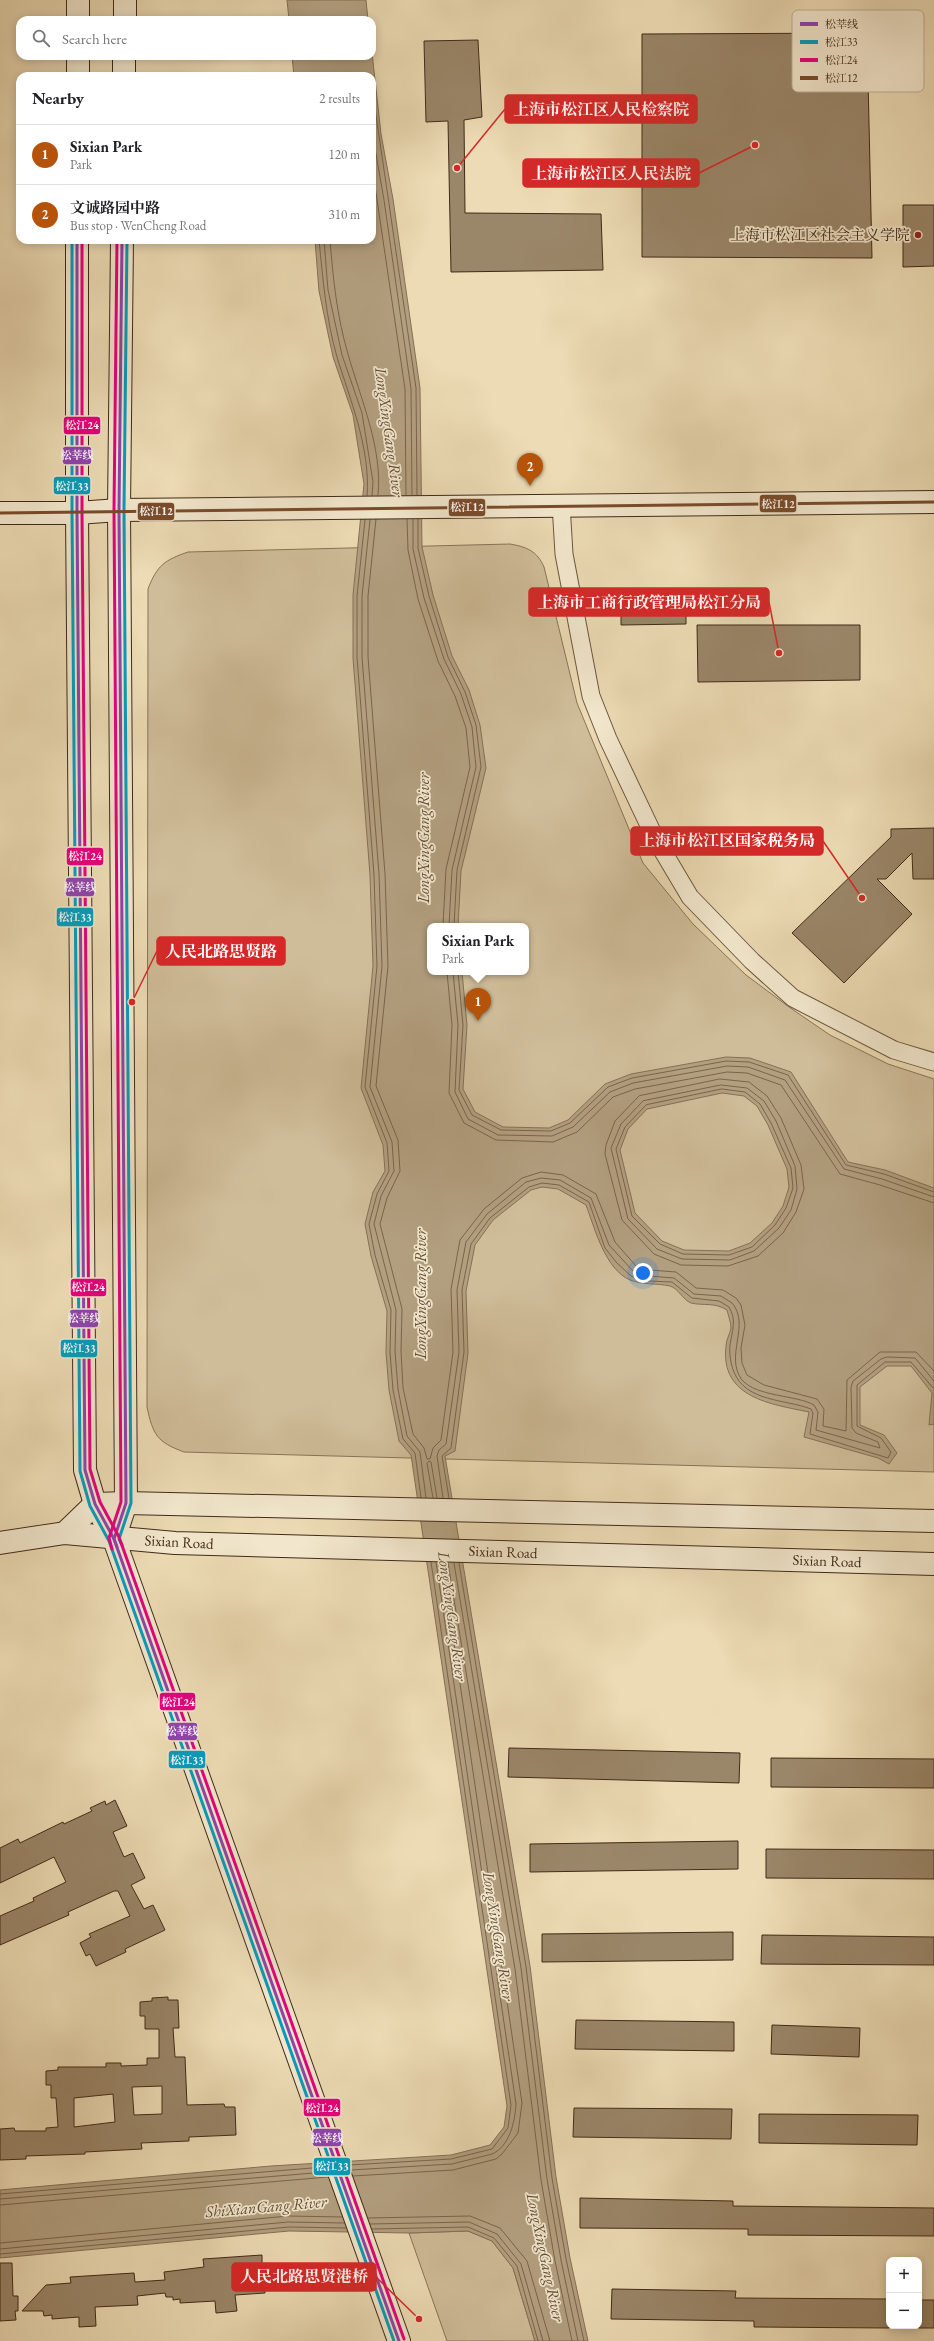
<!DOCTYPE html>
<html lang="en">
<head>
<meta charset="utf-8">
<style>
  body { margin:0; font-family:"EB Garamond","Noto Serif SC",serif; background:#f6f6f6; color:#202124 }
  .controls { position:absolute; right:12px; bottom:12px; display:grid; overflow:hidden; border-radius:8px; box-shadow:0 2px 10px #0003 }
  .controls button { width:36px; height:36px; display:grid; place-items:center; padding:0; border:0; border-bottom:1px solid #e0e0e0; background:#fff; color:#202124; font:20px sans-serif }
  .you { position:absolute; left:643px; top:1273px; width:14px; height:14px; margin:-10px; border:3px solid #fff; border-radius:50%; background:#1a73e8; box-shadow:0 0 0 6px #1a73e833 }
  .badge { display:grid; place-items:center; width:26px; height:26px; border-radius:50%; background:#b45309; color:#fff; font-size:13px; font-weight:700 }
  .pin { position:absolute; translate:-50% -33px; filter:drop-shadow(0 1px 2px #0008) }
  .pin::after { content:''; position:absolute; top:21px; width:14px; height:12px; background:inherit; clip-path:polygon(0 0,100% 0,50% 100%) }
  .popup { position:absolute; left:427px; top:923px; width:102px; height:52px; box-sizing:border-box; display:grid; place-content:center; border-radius:8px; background:#fff; filter:drop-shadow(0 1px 3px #0005); font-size:13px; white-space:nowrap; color:#757577 }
  .popup b { font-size:15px; color:#202124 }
  .popup::after { content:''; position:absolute; left:50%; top:100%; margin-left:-8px; border:8px solid transparent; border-top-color:#fff }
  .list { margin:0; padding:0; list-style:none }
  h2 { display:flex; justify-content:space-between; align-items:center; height:52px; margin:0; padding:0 16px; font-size:17px }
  h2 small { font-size:13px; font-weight:400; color:#757577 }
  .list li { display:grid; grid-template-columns:26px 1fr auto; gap:12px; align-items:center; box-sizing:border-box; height:60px; padding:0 16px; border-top:1px solid #e0e0e0 }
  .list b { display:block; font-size:15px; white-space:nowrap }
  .list p { margin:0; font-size:13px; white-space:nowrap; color:#757577 }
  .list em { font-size:13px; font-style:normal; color:#757577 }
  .icon { flex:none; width:22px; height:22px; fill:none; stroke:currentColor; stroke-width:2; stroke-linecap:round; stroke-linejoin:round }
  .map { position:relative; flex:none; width:934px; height:2341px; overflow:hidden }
  .search { position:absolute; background:#fff; box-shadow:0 2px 10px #0003; left:16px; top:16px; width:360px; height:44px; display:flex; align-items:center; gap:10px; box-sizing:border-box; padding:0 14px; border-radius:12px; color:#757577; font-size:15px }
  .panel { position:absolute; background:#fff; box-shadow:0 2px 10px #0003; left:16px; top:72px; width:360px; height:172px; border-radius:12px }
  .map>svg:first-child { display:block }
  .green { fill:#cfbd99; stroke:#887458; fill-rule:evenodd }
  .water { fill:#b29f7f; stroke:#857056; fill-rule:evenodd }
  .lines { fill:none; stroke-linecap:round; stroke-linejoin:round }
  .shore { stroke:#7a644c; stroke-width:1 }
  .building { fill:#9a8669; stroke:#412a18; fill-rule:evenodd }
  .street-casing { stroke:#6c563f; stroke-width:19 }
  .secondary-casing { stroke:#412a18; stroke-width:24 }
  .street { stroke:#f3e8ce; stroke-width:17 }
  .secondary { stroke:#f3e8ce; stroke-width:22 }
  .bus-1-casing { stroke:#f3e8ce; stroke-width:6 }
  .bus-2-casing { stroke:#f3e8ce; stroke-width:6 }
  .bus-3-casing { stroke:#f3e8ce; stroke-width:6 }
  .bus-4-casing { stroke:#f3e8ce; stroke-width:6 }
  .bus-1 { stroke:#8e44ad; stroke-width:3 }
  .bus-2 { stroke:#069cbc; stroke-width:3 }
  .bus-3 { stroke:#e5007d; stroke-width:3 }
  .bus-4 { stroke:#7a4b2a; stroke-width:3 }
  .poi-dot { fill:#8f2418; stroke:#f3e8ce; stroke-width:1.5 }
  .labels { text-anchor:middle; stroke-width:3.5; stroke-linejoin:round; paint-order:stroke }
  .poi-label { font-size:15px; fill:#412a18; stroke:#f3e8ce; text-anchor:end }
  .street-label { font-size:15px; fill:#412a18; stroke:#f3e8ce }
  .water-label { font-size:16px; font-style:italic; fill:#634d37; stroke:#f3e8ce }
  .key { fill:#f3e8ce; stroke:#beaf97; stroke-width:1 }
  .key-label { font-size:11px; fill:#412a18 }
  .leader { fill:none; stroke:#d62828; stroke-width:1.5 }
  .callout-dot { fill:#d62828; stroke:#f3e8ce; stroke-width:1.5 }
  .callout { fill:#d62828; stroke:#d62828; stroke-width:1.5 }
  .callout-label { font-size:16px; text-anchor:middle; font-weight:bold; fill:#fff }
  .line-badge { stroke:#f3e8ce; stroke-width:1.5 }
  .badge-label { font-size:11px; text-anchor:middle; font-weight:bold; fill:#fff }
</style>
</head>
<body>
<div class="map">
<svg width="934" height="2341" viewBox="0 0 934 2341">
  <rect width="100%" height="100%" fill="#ecdbb4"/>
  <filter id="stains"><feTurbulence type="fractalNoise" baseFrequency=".005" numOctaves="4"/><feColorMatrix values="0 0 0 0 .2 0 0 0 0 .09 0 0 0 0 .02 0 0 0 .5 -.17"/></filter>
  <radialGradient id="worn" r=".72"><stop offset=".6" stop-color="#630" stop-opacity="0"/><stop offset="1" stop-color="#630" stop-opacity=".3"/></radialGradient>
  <g class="green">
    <path d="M510,544C527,547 537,551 544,567L577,703L643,863L693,924L746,975L789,1007L830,1035L888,1064L934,1079V1472L184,1452C157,1442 153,1435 147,1407L148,589C157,565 165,560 188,552ZM430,926H526V972H430Z"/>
    <polygon points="468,2231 492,2241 513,2268 535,2341 447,2341 409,2233"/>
  </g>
  <g class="water">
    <polygon points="287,0 366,0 368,20 289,20"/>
    <path d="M372,53L381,134L393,199L420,388L422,547L433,595L452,656L469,690L480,725L486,768L461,871L458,926H430V972H462L467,1025L463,1089L475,1112L503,1127L549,1128L568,1120L605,1084L631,1074L726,1057L750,1058L791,1072L848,1162L885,1170L934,1188V1424L929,1425L932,1393L911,1366H887L860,1387V1425L884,1435L897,1453L889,1464L878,1458L804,1437L809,1412C771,1404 720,1398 726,1346C726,1340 730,1334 731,1328C731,1322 728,1315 727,1310C714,1302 704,1306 691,1303C683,1300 678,1288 670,1286C656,1283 643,1285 630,1280C605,1269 595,1229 586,1205L558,1189L542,1187L531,1190L493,1220L475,1245L466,1291L468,1353L455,1451L445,1456L530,1966L556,2177L570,2258L588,2341H535L513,2268L492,2241L468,2231L409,2233L289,2231L0,2258V2190L271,2166L451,2155L490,2145L504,2127L507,2106L411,1455L399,1441L389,1390L386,1352L387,1311L371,1256L365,1224L373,1192L385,1171L383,1145L361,1088L373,966L370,875L353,658V595L364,484L353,415L333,357L319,291L315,240H372V76H294L292,56H372ZM722,1093L744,1096L757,1106L768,1125L787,1169L789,1187L783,1206L772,1223L750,1243L729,1251L684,1250L662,1241L635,1213L620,1150L628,1129L647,1109Z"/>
  </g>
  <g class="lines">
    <g class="shore">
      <polyline points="372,88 416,388 417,495"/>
      <polyline points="372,131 384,200 411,389 412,495"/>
      <polyline points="372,166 405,389 406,495"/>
      <path d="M319,240C323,279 326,319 337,357C350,399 371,450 367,496"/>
      <polyline points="324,240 328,290 342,355 362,413 373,482 372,496"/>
      <path d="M330,240C333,278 337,317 348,354C360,397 383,449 378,495"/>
      <polyline points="376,519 368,596 368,657 385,874 388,966 376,1086 398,1140 400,1171 387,1198 380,1224 402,1309 401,1351 403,1388 413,1434 424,1448 427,1459 430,1459 433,1448 441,1440 453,1352 451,1289 460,1240 484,1209 522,1178 541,1172 563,1175 596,1194 615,1242 636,1266 650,1270 676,1272 696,1288 723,1290 736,1298 741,1305 745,1325 741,1348 742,1363 747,1375 764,1385 817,1399 824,1409 823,1426 846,1431 847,1380 880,1352 916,1352 934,1371"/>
      <polyline points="407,519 408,550 418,599 438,661 455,696 466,728 470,767 446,869 443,926"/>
      <polyline points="413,519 413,549 424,598 444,659 461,694 472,727 476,767 452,870 449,926"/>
      <polyline points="418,519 418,548 429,596 448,657 465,692 476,725 481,767 457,870 454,926"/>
      <polyline points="365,520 357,596 357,657 374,875 377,966 365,1087 387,1143 389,1171 377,1194 369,1224 375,1255 391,1310 390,1352 393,1390 403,1439 415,1453 421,1498"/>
      <polyline points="370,520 362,596 362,657 379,874 382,966 370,1087 392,1142 394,1171 381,1196 374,1224 396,1310 395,1351 398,1389 407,1436 420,1452 426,1498"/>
      <polyline points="447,972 452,1025 449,1093 464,1123 496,1140 553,1142 577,1132 613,1097 635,1089 727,1072 747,1073 781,1085 840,1174 880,1185 934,1203"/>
      <polyline points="453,972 458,1025 455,1092 468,1119 498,1135 552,1136 573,1127 610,1092 633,1083 727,1066 748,1067 785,1080 844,1169 882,1179 934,1197"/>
      <polyline points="458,972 463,1025 459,1090 472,1115 501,1130 551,1131 570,1123 608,1087 632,1078 726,1061 749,1062 788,1075 846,1165 884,1174 934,1192"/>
      <polygon points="720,1079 749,1082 767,1096 781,1118 801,1165 804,1189 796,1212 783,1233 758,1256 728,1266 681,1265 654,1254 622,1220 605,1154 606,1145 615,1121 639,1096"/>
      <polygon points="721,1085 747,1088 764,1101 776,1121 795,1166 797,1189 791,1210 779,1228 754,1251 730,1260 682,1259 657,1249 628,1219 611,1148 621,1124 643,1101"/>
      <polygon points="722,1089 745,1092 760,1104 771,1123 791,1168 793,1188 786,1208 775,1225 752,1247 729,1255 683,1254 660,1244 632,1216 616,1149 625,1127 646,1105"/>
      <polyline points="433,1498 427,1463 429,1461 431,1462 437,1498"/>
      <path d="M443,1498L437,1456L439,1450L446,1444L459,1352L457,1290L466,1242L487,1214L526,1182L541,1178L560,1180L591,1198L609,1245L633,1271L649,1276L674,1278L694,1294L721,1296L732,1303C751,1325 724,1356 742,1380C757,1397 797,1395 814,1405L818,1412L816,1430L880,1448L878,1442L856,1433L852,1428L851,1387L853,1381L881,1359L887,1357L915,1358L934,1381"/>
      <path d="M449,1498L442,1456L451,1448L464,1352L462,1290L471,1244L490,1218L529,1187L542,1183L559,1185L589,1202L605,1248L616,1262L631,1276L648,1281L672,1282L692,1298L719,1301L729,1307C737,1320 732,1331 730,1345C729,1354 731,1365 734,1372C746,1402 785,1399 811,1409L813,1413L810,1434L888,1458L891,1452L881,1438L857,1426V1385L885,1362H911L934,1389"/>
      <polyline points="448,1563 515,1969 541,2180 555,2261 572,2341"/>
      <polyline points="454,1563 521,1968 547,2179 561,2260 578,2341"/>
      <polyline points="459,1563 526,1967 552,2178 566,2259 584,2341"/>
      <polyline points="349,2165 451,2159 492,2149 508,2128 511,2105 431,1562"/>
      <path d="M351,2170L452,2164L492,2154C510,2146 515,2121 516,2104L436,1562"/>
      <polyline points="353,2176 453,2170 496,2159 502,2154 518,2133 522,2103 442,1562"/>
      <polyline points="0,2194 324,2167"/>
      <polyline points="0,2199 326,2172"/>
      <polyline points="0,2205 328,2177"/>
      <polyline points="368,2218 470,2216 500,2228 527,2261 550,2341"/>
      <polyline points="370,2224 469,2222 497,2234 521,2264 543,2341"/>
      <polyline points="372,2229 468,2227 494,2238 517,2266 538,2341"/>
      <polyline points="0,2243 288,2216 342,2217"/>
      <polyline points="0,2249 288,2222 344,2223"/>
      <polyline points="0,2254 289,2227 346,2228"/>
    </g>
  </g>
  <g class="building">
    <polygon points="867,33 872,258 642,257 642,34"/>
    <polygon points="478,40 482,117 464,120 465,213 601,214 603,270 451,272 448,121 426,122 424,41"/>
    <polygon points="903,205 934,205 934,266 903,267"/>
    <polygon points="621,590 686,590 686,624 621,625"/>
    <polygon points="697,625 860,625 860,680 698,682"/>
    <polygon points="934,828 934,879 913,879 912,853 886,879 877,879 912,914 844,983 792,933 891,837 891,829"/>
    <polygon points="509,1748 740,1753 739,1783 508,1777"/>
    <polygon points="771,1758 934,1759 934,1788 771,1787"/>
    <polygon points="115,1800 127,1826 113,1832 124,1857 133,1853 145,1878 131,1885 144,1909 153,1905 165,1930 125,1949 126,1952 96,1966 90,1954 86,1956 80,1943 91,1937 89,1934 130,1916 118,1891 114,1891 68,1912 69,1915 0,1945 0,1916 34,1901 33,1898 66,1882 54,1857 0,1883 0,1848 18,1839 20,1843 63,1822 64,1824 92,1811 90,1808 105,1801 106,1805"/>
    <polygon points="738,1841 738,1869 530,1872 530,1844"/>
    <polygon points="766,1849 934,1850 934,1879 766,1878"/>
    <polygon points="733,1932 733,1960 542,1962 542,1934"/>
    <polygon points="762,1935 934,1937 934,1965 761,1964"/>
    <path d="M168,1997V2000H178L179,2028H173L175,2057H185L187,2105L224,2104L225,2107H235L236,2135L189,2137V2141L141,2143L142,2149L85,2152V2154L26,2156V2159L0,2160V2129L14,2128L15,2131H46V2128L58,2127L56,2098H51V2085H46V2071L58,2070V2067H106V2063H121V2066L147,2065V2058H159V2029H145V2016H140V2002L152,2001V1998ZM162,2086V2114L134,2115L132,2087ZM113,2094L115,2122L74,2127V2098Z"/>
    <polygon points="576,2020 734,2022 734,2051 575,2049"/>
    <polygon points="772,2025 860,2028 859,2057 771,2054"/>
    <polygon points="574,2108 732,2109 731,2139 573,2137"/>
    <polygon points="759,2114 918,2115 917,2145 759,2143"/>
    <polygon points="580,2198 733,2201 733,2206 934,2208 934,2236 748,2235 748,2229 580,2228"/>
    <polygon points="262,2255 262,2266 267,2266 268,2282 264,2282 265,2293 235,2295 237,2311 216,2313 215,2301 180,2303 180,2299 173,2300 173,2297 166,2297 165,2293 137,2296 138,2305 95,2307 96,2326 79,2327 79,2317 52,2319 52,2315 44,2316 43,2311 22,2311 46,2285 71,2283 70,2277 134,2273 135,2282 165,2280 164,2272 204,2267 203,2259"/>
    <polygon points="0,2263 12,2263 13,2296 18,2296 18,2311 15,2311 16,2320 0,2321"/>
    <polygon points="612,2289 736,2291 735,2298 889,2299 889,2328 754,2327 754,2321 611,2319"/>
    <rect x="919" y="2300" width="15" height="28"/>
  </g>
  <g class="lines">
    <defs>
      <polyline id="street" points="561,504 564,554 591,696 608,739 655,838 690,897 752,961 793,998 894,1050 934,1062"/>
      <g id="secondary">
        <polyline points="78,20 78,0"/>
        <polyline points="125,20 125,0"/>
        <polyline points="78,76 78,56"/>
        <polyline points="124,76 124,56"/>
        <polyline points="77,240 77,513 85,1470 95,1504 114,1539 399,2341"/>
        <polyline points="0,513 77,513 119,510 934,502"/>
        <polyline points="65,1533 95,1504 126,1503 934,1521"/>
        <polyline points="114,1539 126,1503 119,510 122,240"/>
        <polyline points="0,1543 65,1533 175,1543 934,1564"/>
      </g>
    </defs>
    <use href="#street" class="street-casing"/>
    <use href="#secondary" class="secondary-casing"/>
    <use href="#street" class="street"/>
    <use href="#secondary" class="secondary"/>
    <defs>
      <g id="bus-1">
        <polyline points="77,240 77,513 85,1470 95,1504 114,1539 399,2341"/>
        <polyline points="117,1547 114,1539 126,1503 119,510 122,240"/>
      </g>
      <g id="bus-2">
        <polyline points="72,240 72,513 80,1471 90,1506 109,1541 394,2341"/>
        <polyline points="122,1545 119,1539 131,1503 124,510 127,240"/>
      </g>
      <g id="bus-3">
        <polyline points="82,240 82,513 90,1469 100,1502 119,1537 404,2339"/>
        <polyline points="112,1549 109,1538 121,1502 114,510 117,240"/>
      </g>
      <polyline id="bus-4" points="0,513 934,502"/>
    </defs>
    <use href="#bus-1" class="bus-1-casing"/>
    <use href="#bus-2" class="bus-2-casing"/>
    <use href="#bus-3" class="bus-3-casing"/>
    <use href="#bus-4" class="bus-4-casing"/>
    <use href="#bus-1" class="bus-1"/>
    <use href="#bus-2" class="bus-2"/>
    <use href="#bus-3" class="bus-3"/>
    <use href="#bus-4" class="bus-4"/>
  </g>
  <circle class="poi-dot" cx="918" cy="235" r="4"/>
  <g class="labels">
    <g class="poi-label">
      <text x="910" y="240">上海市松江区社会主义学院</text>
    </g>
    <g class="street-label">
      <text transform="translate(179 1542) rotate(3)" y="5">Sixian Road</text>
      <text transform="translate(503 1552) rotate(2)" y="5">Sixian Road</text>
      <text transform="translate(827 1561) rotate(2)" y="5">Sixian Road</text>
    </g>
    <g class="water-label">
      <text transform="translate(390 432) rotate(82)" y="6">LongXingGang River</text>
      <text transform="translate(423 838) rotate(-90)" y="6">LongXingGang River</text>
      <text transform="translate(420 1294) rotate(-90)" y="6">LongXingGang River</text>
      <text transform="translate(453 1616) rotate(82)" y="6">LongXingGang River</text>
      <text transform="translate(499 1936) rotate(81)" y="6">LongXingGang River</text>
      <text transform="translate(266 2206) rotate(-5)" y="6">ShiXianGang River</text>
      <text transform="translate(546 2257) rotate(78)" y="6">LongXingGang River</text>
    </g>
  </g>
  <rect x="792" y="10" width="132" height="82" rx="6" class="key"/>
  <rect x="800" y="22" width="18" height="4" fill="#8e44ad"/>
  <rect x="800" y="40" width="18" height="4" fill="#069cbc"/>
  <rect x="800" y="58" width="18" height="4" fill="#e5007d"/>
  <rect x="800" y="76" width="18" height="4" fill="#7a4b2a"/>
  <g class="key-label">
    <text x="825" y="28">松莘线</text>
    <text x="825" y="46">松江33</text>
    <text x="825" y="64">松江24</text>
    <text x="825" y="82">松江12</text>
  </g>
  <path class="leader" d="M457 168L505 109M755 145L699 173M779 653L769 602M862 898L823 841M132 1002L157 951M419 2319L376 2277"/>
  <g class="callout-dot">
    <circle cx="457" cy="168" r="4"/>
    <circle cx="755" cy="145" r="4"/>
    <circle cx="779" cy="653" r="4"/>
    <circle cx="862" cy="898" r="4"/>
    <circle cx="132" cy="1002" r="4"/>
    <circle cx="419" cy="2319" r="4"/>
  </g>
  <g class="callout">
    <rect x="505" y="95" width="192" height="28" rx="4"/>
    <rect x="523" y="159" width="176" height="28" rx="4"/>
    <rect x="529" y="588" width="240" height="28" rx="4"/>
    <rect x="631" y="827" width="192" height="28" rx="4"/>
    <rect x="157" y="937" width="128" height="28" rx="4"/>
    <rect x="232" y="2263" width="144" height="28" rx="4"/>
  </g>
  <g class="callout-label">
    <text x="601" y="115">上海市松江区人民检察院</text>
    <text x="611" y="179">上海市松江区人民法院</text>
    <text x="649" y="608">上海市工商行政管理局松江分局</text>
    <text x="727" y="846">上海市松江区国家税务局</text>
    <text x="221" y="957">人民北路思贤路</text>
    <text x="304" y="2282">人民北路思贤港桥</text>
  </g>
  <g class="line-badge">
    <rect x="63" y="416" width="38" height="19" rx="4" fill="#e5007d"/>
    <rect x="62" y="446" width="30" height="19" rx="4" fill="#8e44ad"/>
    <rect x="53" y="476" width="38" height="19" rx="4" fill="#069cbc"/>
    <rect x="759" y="494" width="38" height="19" rx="4" fill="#7a4b2a"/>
    <rect x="448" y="498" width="38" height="19" rx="4" fill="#7a4b2a"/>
    <rect x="137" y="502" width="38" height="19" rx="4" fill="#7a4b2a"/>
    <rect x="66" y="847" width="38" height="19" rx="4" fill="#e5007d"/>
    <rect x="65" y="877" width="30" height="20" rx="4" fill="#8e44ad"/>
    <rect x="56" y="907" width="38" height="20" rx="4" fill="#069cbc"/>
    <rect x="70" y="1278" width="37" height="19" rx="4" fill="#e5007d"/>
    <rect x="69" y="1309" width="30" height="19" rx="4" fill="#8e44ad"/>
    <rect x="60" y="1339" width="38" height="19" rx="4" fill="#069cbc"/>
    <rect x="159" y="1692" width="37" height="19" rx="4" fill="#e5007d"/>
    <rect x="167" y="1722" width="31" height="19" rx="4" fill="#8e44ad"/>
    <rect x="168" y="1750" width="38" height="19" rx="4" fill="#069cbc"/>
    <rect x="303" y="2098" width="38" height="19" rx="4" fill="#e5007d"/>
    <rect x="312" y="2128" width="30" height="19" rx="4" fill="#8e44ad"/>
    <rect x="313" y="2157" width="38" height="19" rx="4" fill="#069cbc"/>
  </g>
  <g class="badge-label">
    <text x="82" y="429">松江24</text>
    <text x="77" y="459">松莘线</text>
    <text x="72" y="490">松江33</text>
    <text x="778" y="508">松江12</text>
    <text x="467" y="511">松江12</text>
    <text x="156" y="515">松江12</text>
    <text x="85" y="860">松江24</text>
    <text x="80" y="891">松莘线</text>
    <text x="75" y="921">松江33</text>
    <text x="88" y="1291">松江24</text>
    <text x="84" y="1322">松莘线</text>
    <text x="79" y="1352">松江33</text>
    <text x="178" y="1706">松江24</text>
    <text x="182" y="1735">松莘线</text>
    <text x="187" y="1764">松江33</text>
    <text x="322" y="2112">松江24</text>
    <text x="327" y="2142">松莘线</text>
    <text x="332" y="2170">松江33</text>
  </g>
  <rect width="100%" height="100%" filter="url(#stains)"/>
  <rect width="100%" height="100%" fill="url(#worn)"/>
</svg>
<div class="controls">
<button>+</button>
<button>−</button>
</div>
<div class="you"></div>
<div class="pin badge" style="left:478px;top:1021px">1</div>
<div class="popup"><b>Sixian Park</b>Park</div>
<div class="pin badge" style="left:530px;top:486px">2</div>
<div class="search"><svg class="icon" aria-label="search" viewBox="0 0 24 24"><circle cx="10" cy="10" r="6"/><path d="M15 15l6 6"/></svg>Search here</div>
<section class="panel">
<h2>Nearby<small>2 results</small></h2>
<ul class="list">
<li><span class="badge">1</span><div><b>Sixian Park</b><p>Park</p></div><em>120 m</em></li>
<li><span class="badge">2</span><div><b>文诚路园中路</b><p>Bus stop · WenCheng Road</p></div><em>310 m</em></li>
</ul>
</section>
</div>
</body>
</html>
